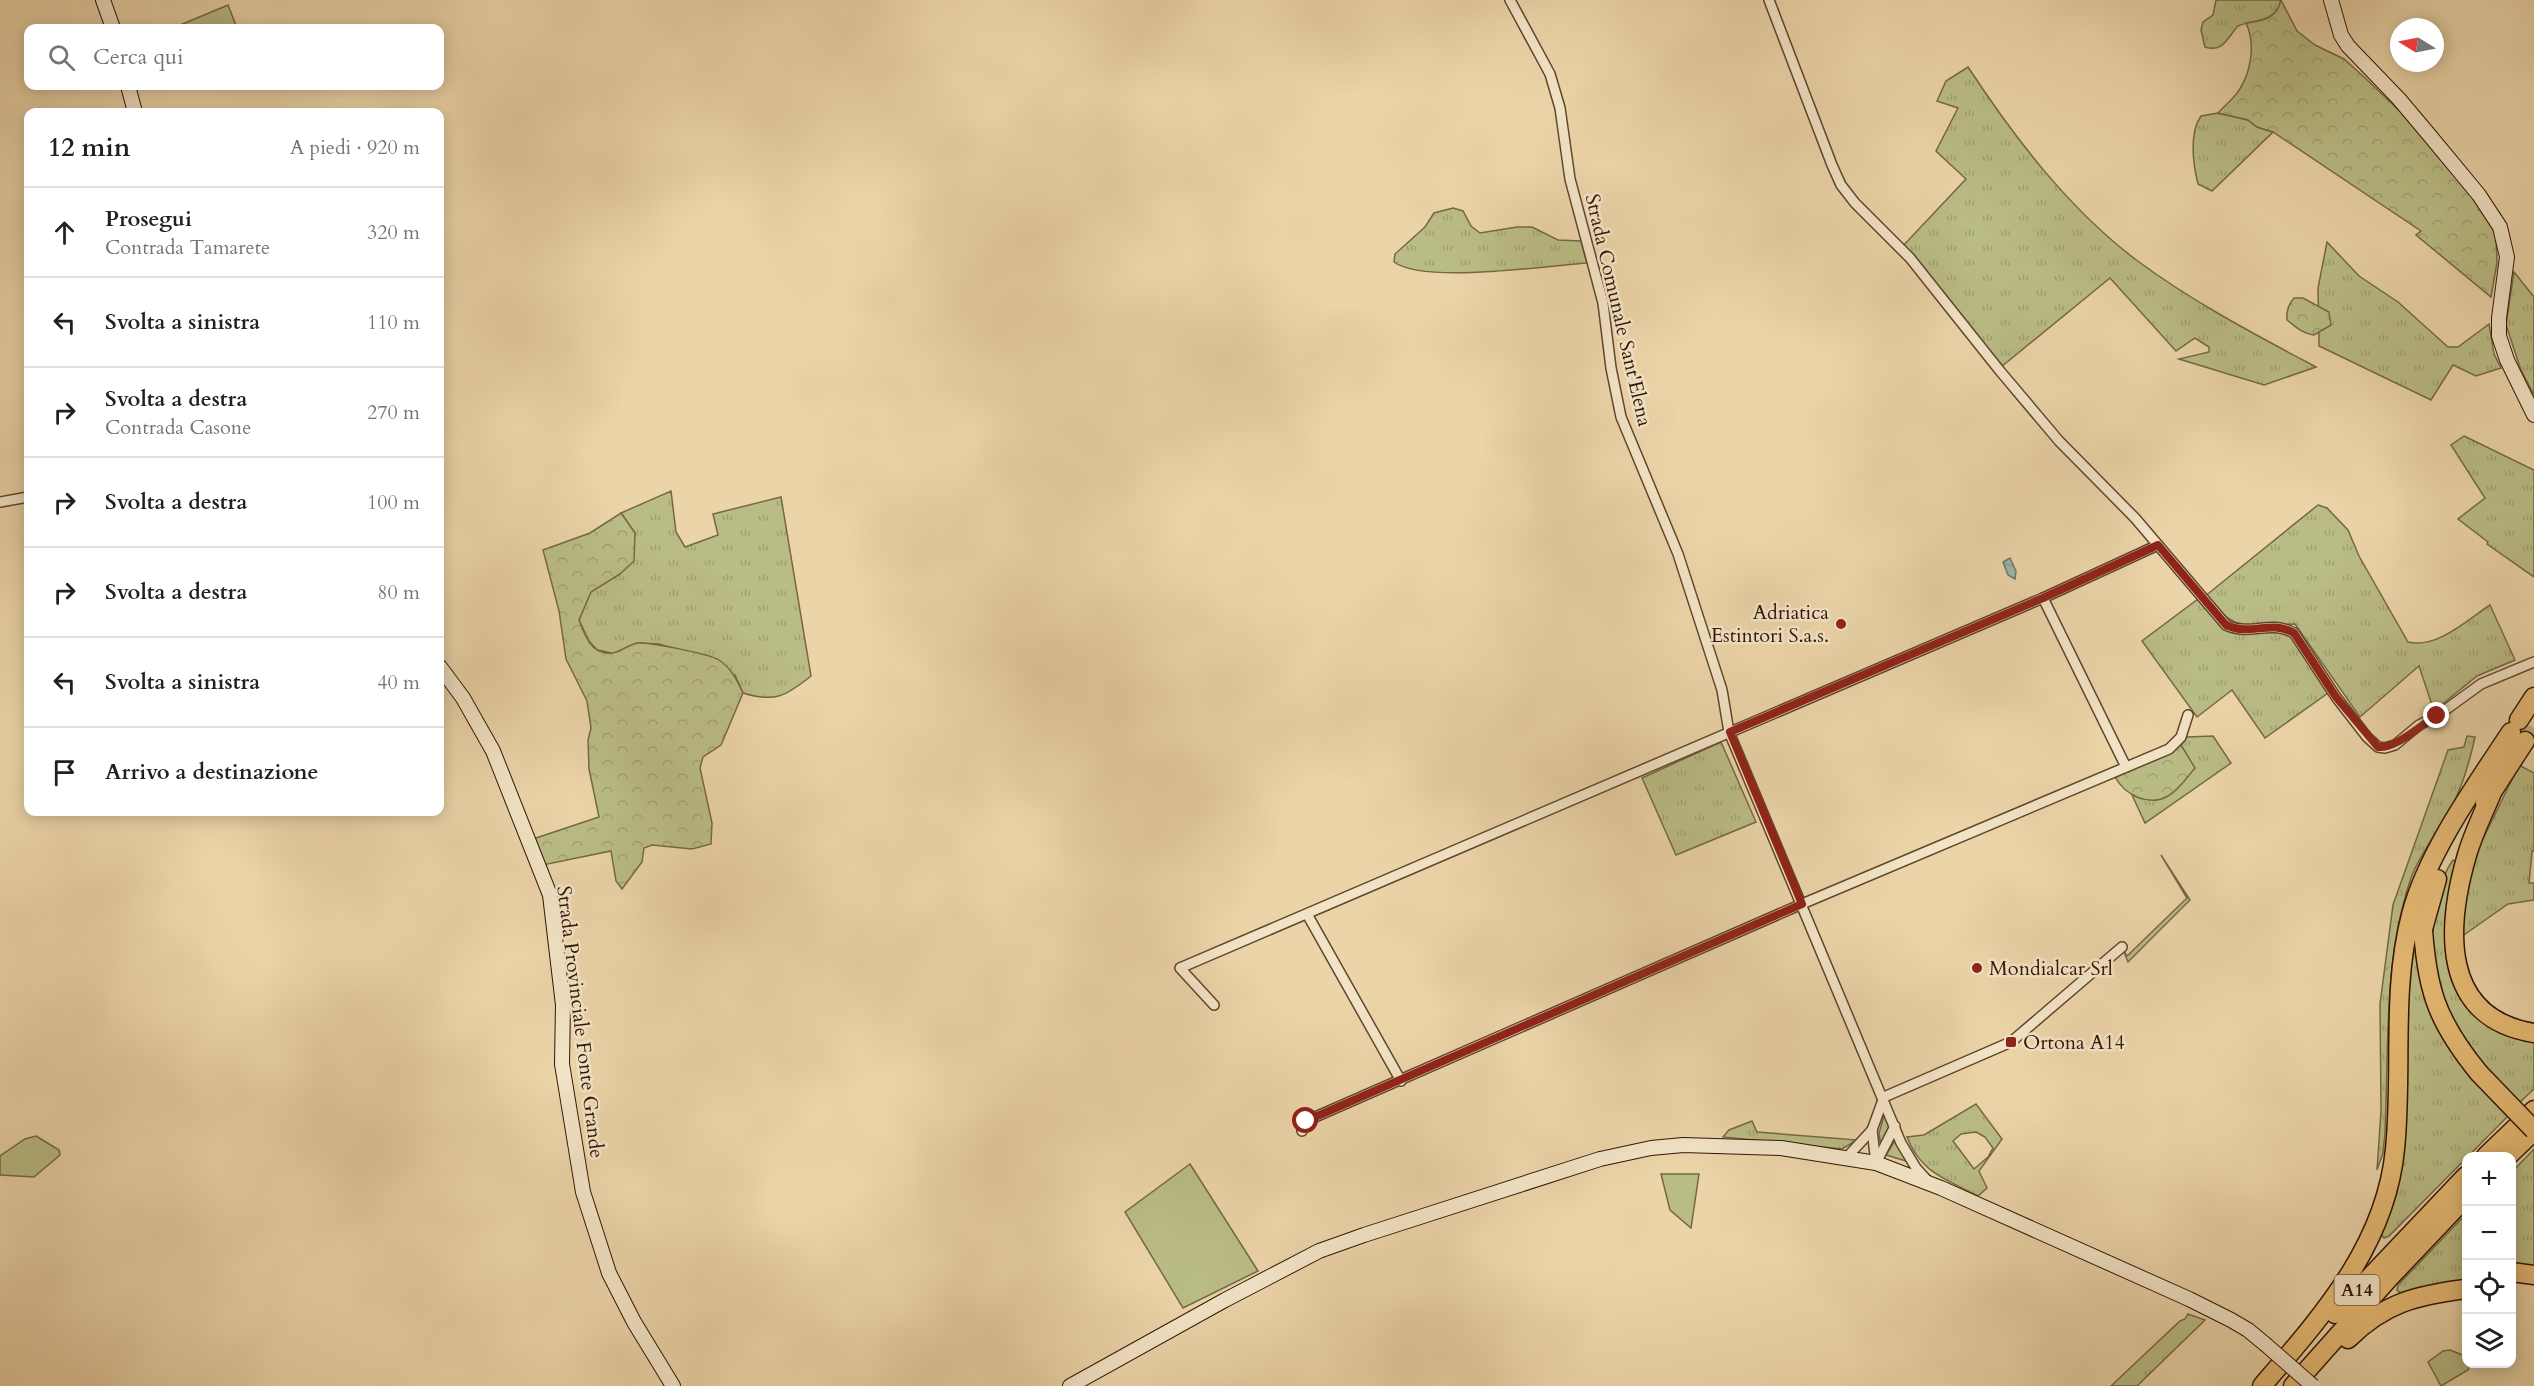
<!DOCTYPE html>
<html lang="it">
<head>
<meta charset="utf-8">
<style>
  body { margin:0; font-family:Cardo,serif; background:#f6f6f6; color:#202124 }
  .controls { position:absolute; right:18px; bottom:18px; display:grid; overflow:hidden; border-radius:12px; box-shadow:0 3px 15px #0003 }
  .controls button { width:54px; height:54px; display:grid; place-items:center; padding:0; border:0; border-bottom:2px solid #e0e0e0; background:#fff; color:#202124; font:30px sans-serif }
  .compass { position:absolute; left:2390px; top:18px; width:54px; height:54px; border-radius:50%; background:#fff; box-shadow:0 3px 15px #0003; rotate:280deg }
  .stop { position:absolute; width:18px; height:18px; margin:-14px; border:4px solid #8f2418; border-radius:50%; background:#fff }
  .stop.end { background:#8f2418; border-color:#fff; box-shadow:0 2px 6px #0008 }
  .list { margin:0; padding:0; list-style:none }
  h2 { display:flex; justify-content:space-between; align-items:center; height:78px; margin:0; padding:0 24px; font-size:26px }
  h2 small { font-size:20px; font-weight:400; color:#757577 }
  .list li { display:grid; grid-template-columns:39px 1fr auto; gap:18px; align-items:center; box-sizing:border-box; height:90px; padding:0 24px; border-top:2px solid #e0e0e0 }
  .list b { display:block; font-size:22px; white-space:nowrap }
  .list p { margin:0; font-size:20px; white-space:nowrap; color:#757577 }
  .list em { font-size:20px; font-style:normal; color:#757577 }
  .icon { flex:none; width:33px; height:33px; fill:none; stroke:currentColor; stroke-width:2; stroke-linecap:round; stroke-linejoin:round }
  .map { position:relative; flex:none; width:2534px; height:1386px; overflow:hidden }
  .search { position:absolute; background:#fff; box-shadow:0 3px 15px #0003; left:24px; top:24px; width:420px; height:66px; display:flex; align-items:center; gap:15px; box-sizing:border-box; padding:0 21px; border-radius:12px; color:#757577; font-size:22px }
  .panel { position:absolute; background:#fff; box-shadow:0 3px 15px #0003; left:24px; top:108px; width:420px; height:708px; border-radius:12px }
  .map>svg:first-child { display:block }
  .grass { fill:url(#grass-tufts); stroke:#766844; stroke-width:1.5; fill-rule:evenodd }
  .forest { fill:url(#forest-crowns); stroke:#766844; stroke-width:1.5 }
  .garden { fill:#babc85; stroke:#766844; stroke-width:1.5 }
  .water { fill:url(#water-waves); stroke:#6f7767; stroke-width:1.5 }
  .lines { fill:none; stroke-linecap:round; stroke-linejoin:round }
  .highway-tunnel { stroke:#c6ae87; stroke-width:18; stroke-dasharray:18 9; stroke-linecap:butt }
  .street-casing { stroke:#60452d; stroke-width:12 }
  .secondary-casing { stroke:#311504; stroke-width:16 }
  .highway-casing { stroke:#311504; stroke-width:21 }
  .street { stroke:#f2e3c6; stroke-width:9 }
  .secondary { stroke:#f2e3c6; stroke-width:14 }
  .highway { stroke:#e6ba74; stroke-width:18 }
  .secondary-bridge-casing { stroke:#311504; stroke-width:16; stroke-linecap:butt }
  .highway-bridge-casing { stroke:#311504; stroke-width:21; stroke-linecap:butt }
  .secondary-bridge { stroke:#f2e3c6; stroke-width:14 }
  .highway-bridge { stroke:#e6ba74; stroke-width:18 }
  .route { stroke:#8f2418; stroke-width:8 }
  .poi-dot { fill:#8f2418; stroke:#f2e3c6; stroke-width:2 }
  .labels { text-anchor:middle; stroke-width:5; stroke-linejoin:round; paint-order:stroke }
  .shield { fill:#f2e3c6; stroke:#6b533e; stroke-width:1.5 }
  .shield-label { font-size:18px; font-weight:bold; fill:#311504 }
  .street-label { font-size:20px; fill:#311504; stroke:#f2e3c6 }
  .poi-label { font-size:20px; fill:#311504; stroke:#f2e3c6; text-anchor:start }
</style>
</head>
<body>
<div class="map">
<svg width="2534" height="1386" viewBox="0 0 2534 1386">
  <defs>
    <pattern id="grass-tufts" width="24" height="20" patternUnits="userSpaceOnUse" patternTransform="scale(1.5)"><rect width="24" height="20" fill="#babc85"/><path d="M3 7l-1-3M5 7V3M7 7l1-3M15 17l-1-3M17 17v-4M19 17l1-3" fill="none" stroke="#a0a171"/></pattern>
    <pattern id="forest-crowns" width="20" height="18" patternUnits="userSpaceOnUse" patternTransform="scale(1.5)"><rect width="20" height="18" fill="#babc85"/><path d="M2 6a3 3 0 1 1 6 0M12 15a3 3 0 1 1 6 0" fill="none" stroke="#a0a171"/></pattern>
    <pattern id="water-waves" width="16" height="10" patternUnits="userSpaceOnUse" patternTransform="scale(1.5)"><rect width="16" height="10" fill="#98b8a9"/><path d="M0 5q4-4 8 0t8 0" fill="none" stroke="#839d90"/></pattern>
  </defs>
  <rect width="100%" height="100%" fill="#ebd4a8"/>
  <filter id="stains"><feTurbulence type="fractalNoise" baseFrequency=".00333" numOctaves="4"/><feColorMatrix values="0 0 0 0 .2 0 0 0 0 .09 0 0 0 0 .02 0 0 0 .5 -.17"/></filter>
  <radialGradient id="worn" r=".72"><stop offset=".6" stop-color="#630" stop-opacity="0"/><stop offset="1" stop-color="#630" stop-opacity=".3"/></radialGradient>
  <g class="grass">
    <path d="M2216,0H2281C2276,23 2255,19 2238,26C2227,38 2223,53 2205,47L2201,30L2203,22L2213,15Z"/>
    <path d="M1968,67C2014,137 2068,208 2135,259C2191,301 2254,334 2316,367L2264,385L2179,359L2209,352V347L2195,338L2176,351L2110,278L2001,367L1952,303L1901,248L1966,179L1936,151L1958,108L1937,101L1946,81Z"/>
    <path d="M2218,113L2248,120L2257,127L2273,132L2212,191L2198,184C2193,164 2189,133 2201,116Z"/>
    <path d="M1453,208L1463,211L1471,226L1480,233L1517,227H1532L1558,240L1581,241L1587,263C1546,266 1424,284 1394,262L1395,254L1425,227L1434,213Z"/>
    <polygon points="2327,242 2359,276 2398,302 2448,347 2458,347 2489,324 2494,354 2501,368 2476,376 2453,365 2431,400 2319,346 2318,288"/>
    <polygon points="2514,272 2534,297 2534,395 2521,370 2506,325"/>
    <polygon points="2464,436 2534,470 2534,577 2487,544 2488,542 2458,519 2485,498 2451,445"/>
    <path d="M671,491L676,532L685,547L718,535L713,514L781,497L811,676C786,696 775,703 743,693L735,675L679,650L659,644L637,643L616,654L597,650L589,641L579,620L591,591L620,574L635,533L621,513Z"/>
    <path d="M2318,505L2327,508L2348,530L2359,556L2408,642C2437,649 2467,620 2490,605L2515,660L2477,676L2434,711L2419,666L2360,717L2295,624C2246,624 2242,636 2204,597Z"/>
    <polygon points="2198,599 2215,619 2229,629 2285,630 2296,638 2328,693 2265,738 2232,690 2197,717 2142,641"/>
    <polygon points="2213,736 2231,763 2145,823 2132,795 2142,799 2194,768 2181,745 2187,737"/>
    <path d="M2467,736L2475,737C2470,760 2463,785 2452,806C2439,831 2421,851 2411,878C2383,961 2389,1046 2385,1133L2383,1153L2377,1170L2381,1111L2380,1004L2393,905L2448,750L2464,747Z"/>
    <polygon points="1721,742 1756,822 1676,855 1642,778"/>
    <polygon points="2519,765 2534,773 2534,851 2532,851 2529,883 2534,883 2534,900 2508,904 2461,937 2468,882 2481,843"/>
    <polygon points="2161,855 2190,900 2128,962 2122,947 2127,956 2187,898"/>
    <path d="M2453,860L2455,861L2449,907L2474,1014L2499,1033L2534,1042V1089L2518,1104C2497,1083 2474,1061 2458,1035C2429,987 2420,908 2453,860Z"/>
    <path d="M2410,945H2415C2419,968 2422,992 2431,1013C2448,1054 2479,1084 2508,1116L2389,1236L2384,1238L2380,1234Z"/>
    <path d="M1976,1104L2002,1139L1979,1171L1987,1188L1978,1196C1946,1179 1921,1173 1907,1137L1924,1135ZM1976,1132L1985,1137L1993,1148L1988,1157L1974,1169L1953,1141L1961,1134Z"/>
    <path d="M1884,1116C1894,1127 1887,1136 1881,1147L1879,1133Z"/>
    <polygon points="1752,1121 1757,1132 1857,1140 1842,1149 1723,1137 1729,1130"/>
    <polygon points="1896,1139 1907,1158 1906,1161 1886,1155"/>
    <polygon points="2534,1149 2534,1270 2512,1266 2512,1172"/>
    <polygon points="2466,1214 2466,1282 2427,1286 2400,1293 2397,1290 2398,1285"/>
    <polygon points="2188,1314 2205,1320 2137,1386 2111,1386 2180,1321 2185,1319"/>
  </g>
  <g class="forest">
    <path d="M2281,0L2297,31L2315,45L2344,59L2364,77L2409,120L2480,200L2496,233L2497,263L2491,297L2416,235L2421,231L2273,132L2257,127L2248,120L2218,113C2225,105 2236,97 2241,87C2252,68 2255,42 2246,23C2262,21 2277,19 2281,0Z"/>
    <path d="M2294,298H2303L2329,312L2331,325L2314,335C2303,334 2296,327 2287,320C2286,311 2288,305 2294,298Z"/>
    <path d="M621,513L635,533L634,561L620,574L591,592L579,620C583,630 589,647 599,651C618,658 622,646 638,643C649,642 710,654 719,660C731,668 737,680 743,693L721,745L703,757L700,768L712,823L711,844L692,849L652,845L644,848L642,862L622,889L616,881L611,851L543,865L533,839L599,817L589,769L588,740L591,728L587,701L566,659L559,611L543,550L590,533Z"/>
    <path d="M2181,745L2195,768C2187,777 2179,790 2168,796C2149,807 2125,795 2115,777L2121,773Z"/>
  </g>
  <g class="garden">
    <polygon points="228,5 237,28 173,28"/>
    <polygon points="36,1136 59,1150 60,1155 34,1177 0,1175 0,1156 25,1139"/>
    <polygon points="1190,1164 1258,1271 1183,1308 1125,1212"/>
    <polygon points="1661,1174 1699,1174 1691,1228 1670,1210"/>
    <polygon points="2450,1350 2465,1356 2466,1364 2470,1365 2468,1370 2441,1386 2428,1362 2443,1351"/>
  </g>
  <polygon class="water" points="2010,558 2016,571 2015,579 2008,575 2003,562"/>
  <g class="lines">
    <polyline class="highway-tunnel" points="2525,741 2534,728"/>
    <defs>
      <g id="street">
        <polyline points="1510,0 1550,74 1560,108 1570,179 1603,303 1611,368 1621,417 1678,554 1722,690 1729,732 1901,1143 1916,1168 1927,1180"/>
        <path d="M1769,0L1832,165L1841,185L1855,203L1910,258L2000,371L2059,441L2135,518L2226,625C2252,637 2268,619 2294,633L2336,697L2367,737L2378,747L2385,748L2395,745L2419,725L2437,716L2481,684L2534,662"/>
        <polyline points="0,502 28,497"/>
        <polyline points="2043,598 2126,767"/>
        <polyline points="1307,914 1401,1081"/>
        <polyline points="1214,1005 1180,968 2043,598 2158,545"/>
        <polyline points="1872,1130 1876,1163"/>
        <polyline points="1302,1131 1302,1124 1306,1121 1802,904 2169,749 2181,737 2188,715"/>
        <polyline points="1847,1157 1872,1130 1884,1097 2011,1042 2122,947"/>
        <polyline points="1876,1163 1895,1126"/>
      </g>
      <g id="secondary">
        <polyline points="103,0 113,28"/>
        <polyline points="2331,0 2341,35 2348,46 2399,99 2431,137 2479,195 2500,227 2507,257 2499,318 2499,336 2507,360 2534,415"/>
        <polyline points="128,86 135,112"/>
        <polyline points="440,667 463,698 493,751 550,895 563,1005 562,1064 583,1192 609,1273 634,1322 673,1386"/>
        <polyline points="1070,1386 1225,1300 1319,1251 1364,1235 1600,1159 1651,1148 1683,1145 1781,1148 1876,1163 1941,1188 2189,1299 2231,1320 2248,1330 2265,1344"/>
      </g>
      <g id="highway">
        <polyline points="2519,720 2534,697"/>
        <path d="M2491,795C2483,814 2473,834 2467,855C2446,927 2440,1018 2534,1033"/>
        <polyline points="2485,803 2525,741"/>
        <path d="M2422,918C2427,988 2434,1018 2479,1073"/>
        <polyline points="2423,929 2437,879"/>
        <polyline points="2486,1156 2534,1110"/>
        <polyline points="2508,1156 2534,1131"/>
        <polyline points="2512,1272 2534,1275"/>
        <polyline points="2335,1314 2466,1176"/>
        <path d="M2348,1339C2384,1303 2417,1295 2466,1289"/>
        <path d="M2262,1386C2322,1316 2386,1245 2395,1149C2403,1070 2391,992 2411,915C2427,853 2476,785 2511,732"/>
        <polyline points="2293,1386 2390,1277 2466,1197"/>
      </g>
    </defs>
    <use href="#street" class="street-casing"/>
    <use href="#secondary" class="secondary-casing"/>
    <use href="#highway" class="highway-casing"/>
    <use href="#street" class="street"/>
    <use href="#secondary" class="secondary"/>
    <use href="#highway" class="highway"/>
    <defs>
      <polyline id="secondary-bridge" points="2265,1344 2313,1386"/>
      <polyline id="highway-bridge" points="2479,1073 2534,1130"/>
    </defs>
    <use href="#secondary-bridge" class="secondary-bridge-casing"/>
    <use href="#highway-bridge" class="highway-bridge-casing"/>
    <use href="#secondary-bridge" class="secondary-bridge"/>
    <use href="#highway-bridge" class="highway-bridge"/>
  </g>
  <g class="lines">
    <path class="route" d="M1306,1121L1802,904L1730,732L2043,598L2158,545L2226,625C2252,637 2268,619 2294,633L2336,697L2378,747C2396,749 2420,725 2437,716"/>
  </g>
  <g class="poi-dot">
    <circle cx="1841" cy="624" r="6"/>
    <circle cx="1977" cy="968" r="6"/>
    <rect x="2005" y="1036" width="12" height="12" rx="3"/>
  </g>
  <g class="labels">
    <rect class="shield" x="2334.5" y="1275" width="45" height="30" rx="4.5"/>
    <g class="shield-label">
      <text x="2357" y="1296">A14</text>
    </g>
    <g class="street-label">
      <text transform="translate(1619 310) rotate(77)" y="7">Strada Comunale Sant'Elena</text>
      <text transform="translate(581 1022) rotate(83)" y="7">Strada Provinciale Fonte Grande</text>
    </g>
    <g class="poi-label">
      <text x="1829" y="619" text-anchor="end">Adriatica<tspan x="1829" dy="23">Estintori S.a.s.</tspan></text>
      <text x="1989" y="975">Mondialcar Srl</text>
      <text x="2023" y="1049">Ortona A14</text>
    </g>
  </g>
  <rect width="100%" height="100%" filter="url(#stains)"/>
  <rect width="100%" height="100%" fill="url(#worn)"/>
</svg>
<div class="controls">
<button>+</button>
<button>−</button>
<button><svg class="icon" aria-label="locate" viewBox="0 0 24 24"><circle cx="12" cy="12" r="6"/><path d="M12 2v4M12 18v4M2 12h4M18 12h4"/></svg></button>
<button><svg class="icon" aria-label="layers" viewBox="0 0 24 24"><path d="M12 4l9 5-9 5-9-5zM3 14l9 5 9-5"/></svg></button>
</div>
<svg class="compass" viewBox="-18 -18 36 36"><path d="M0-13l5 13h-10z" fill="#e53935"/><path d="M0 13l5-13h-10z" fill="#757577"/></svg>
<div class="stop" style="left:1306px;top:1121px"></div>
<div class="stop end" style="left:2437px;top:716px"></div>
<div class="search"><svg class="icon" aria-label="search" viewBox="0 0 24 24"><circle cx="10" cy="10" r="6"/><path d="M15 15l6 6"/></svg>Cerca qui</div>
<section class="panel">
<h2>12 min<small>A piedi · 920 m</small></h2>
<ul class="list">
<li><svg class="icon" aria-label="ahead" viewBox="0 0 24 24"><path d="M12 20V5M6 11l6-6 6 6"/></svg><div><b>Prosegui</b><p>Contrada Tamarete</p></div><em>320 m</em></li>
<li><svg class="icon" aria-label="left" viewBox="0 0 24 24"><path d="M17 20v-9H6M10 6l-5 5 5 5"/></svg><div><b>Svolta a sinistra</b></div><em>110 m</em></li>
<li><svg class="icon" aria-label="right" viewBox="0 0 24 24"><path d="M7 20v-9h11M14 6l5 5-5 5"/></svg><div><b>Svolta a destra</b><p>Contrada Casone</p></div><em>270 m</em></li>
<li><svg class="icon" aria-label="right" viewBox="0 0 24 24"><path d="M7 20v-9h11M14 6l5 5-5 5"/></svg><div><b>Svolta a destra</b></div><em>100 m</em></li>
<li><svg class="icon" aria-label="right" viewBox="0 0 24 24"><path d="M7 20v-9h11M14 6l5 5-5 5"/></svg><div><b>Svolta a destra</b></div><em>80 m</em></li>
<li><svg class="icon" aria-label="left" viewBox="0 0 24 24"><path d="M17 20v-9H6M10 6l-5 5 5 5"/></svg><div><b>Svolta a sinistra</b></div><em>40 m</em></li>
<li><svg class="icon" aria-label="arrive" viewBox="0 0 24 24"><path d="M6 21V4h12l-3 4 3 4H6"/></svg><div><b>Arrivo a destinazione</b></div></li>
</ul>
</section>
</div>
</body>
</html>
